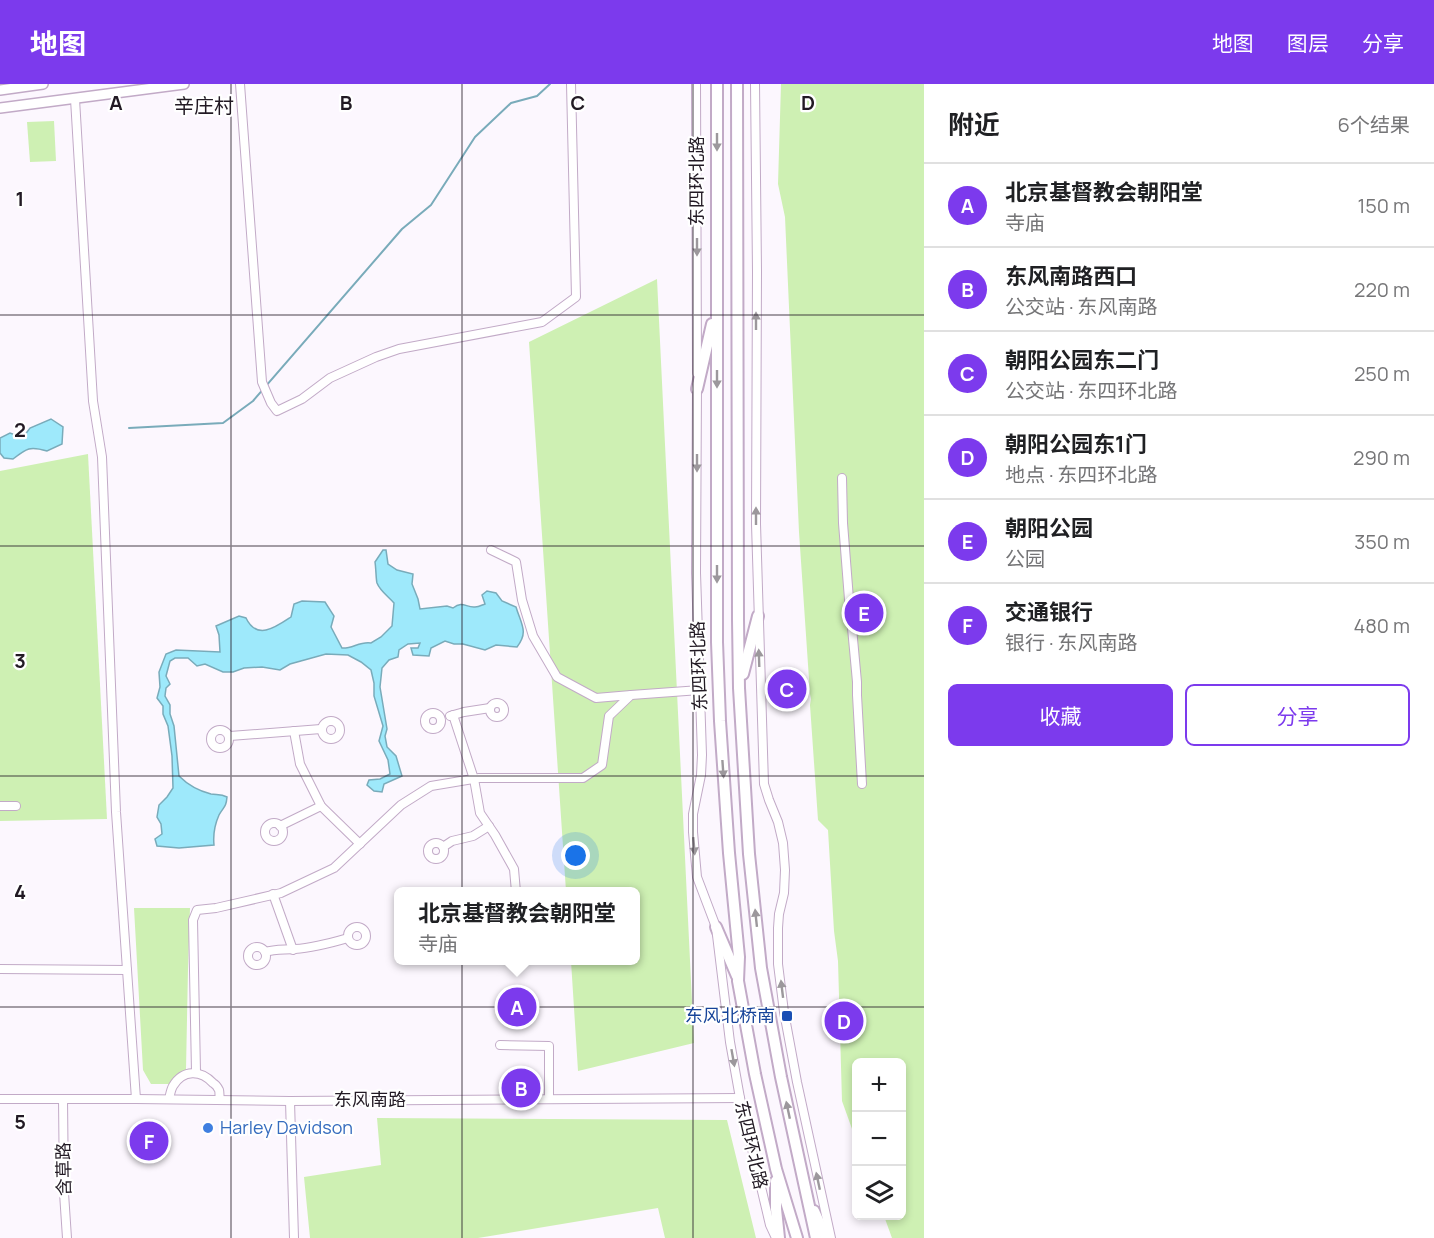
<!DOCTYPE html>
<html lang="zh">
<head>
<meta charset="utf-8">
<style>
  body { margin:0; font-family:Manrope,"Noto Sans SC",sans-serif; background:#f2f2f2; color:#202124 }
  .controls { position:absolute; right:18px; bottom:18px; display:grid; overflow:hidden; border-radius:9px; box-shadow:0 3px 9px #0003 }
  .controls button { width:54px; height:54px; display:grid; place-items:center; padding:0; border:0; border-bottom:2px solid #e0e0e0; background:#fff; color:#202124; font:30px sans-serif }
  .you { position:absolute; left:576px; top:772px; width:21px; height:21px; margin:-15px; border:4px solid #fff; border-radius:50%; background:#1a73e8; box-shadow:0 0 0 9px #1a73e833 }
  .badge { display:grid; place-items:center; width:39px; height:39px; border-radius:50%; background:#7c3aed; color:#fff; font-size:20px; font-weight:700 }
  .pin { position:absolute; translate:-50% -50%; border:3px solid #fff; box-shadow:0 2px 6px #0006 }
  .popup { position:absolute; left:394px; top:803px; width:246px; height:78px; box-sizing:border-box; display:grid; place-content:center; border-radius:9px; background:#fff; filter:drop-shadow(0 2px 4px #0005); font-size:20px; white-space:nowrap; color:#757577 }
  .popup b { font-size:22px; color:#202124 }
  .popup::after { content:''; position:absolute; left:50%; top:100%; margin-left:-12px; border:12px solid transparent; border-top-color:#fff }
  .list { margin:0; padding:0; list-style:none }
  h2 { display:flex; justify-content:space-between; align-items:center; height:78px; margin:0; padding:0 24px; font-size:26px }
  h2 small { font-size:20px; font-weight:400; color:#757577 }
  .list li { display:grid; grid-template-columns:39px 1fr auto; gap:18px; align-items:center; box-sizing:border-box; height:84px; padding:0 24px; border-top:2px solid #e0e0e0 }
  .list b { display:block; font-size:22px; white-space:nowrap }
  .list p { margin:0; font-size:20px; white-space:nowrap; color:#757577 }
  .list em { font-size:20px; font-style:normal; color:#757577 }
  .actions { display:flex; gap:12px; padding:18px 24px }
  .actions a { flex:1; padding:14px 0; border:2px solid #7c3aed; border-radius:9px; text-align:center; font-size:21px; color:#7c3aed }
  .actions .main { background:#7c3aed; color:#fff }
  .icon { flex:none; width:33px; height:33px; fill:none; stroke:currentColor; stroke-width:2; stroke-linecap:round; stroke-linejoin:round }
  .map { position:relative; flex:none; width:924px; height:1154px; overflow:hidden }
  header { display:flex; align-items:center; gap:36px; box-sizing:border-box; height:84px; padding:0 30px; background:#7c3aed; color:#fff }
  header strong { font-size:28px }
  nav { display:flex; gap:33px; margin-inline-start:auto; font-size:21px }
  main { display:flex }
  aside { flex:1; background:#fff }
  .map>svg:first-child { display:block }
  .green { fill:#cef0b3 }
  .water { fill:#9ee9fb; stroke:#79abba; stroke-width:1.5 }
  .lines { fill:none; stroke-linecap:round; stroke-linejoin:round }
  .stream { stroke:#79abba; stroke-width:2 }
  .minor-casing { stroke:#c2aac7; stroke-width:10 }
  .major-casing { stroke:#c2aac7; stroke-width:12 }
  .highway-casing { stroke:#c2aac7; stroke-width:14 }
  .minor { stroke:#fff; stroke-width:8 }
  .major { stroke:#fff; stroke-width:9 }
  .highway { stroke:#fff; stroke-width:10 }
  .oneway { fill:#9c989c }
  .grid { fill:none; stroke:#221a24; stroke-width:1.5; stroke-opacity:0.55 }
  .transit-dot { fill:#1a4fb4; stroke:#fff; stroke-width:2 }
  .shop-dot { fill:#3f7fe0; stroke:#fff; stroke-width:2 }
  .labels { text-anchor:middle; stroke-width:4.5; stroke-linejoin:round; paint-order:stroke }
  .street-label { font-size:18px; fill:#221a24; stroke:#fff }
  .transit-label { font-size:18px; fill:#164399; stroke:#fff; text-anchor:end }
  .shop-label { font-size:18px; fill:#366cbe; stroke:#fff; text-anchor:start }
  .neighbourhood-label { font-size:20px; fill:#221a24; stroke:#fff }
  .grid-label { font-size:20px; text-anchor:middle; font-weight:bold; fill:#221a24; stroke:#fff; stroke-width:4.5; stroke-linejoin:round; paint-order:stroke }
</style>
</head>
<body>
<header>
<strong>地图</strong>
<nav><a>地图</a><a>图层</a><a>分享</a></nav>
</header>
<main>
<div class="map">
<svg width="924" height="1154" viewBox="0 0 924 1154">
  <rect width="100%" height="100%" fill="#fcf7fe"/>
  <g class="green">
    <polygon points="781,0 924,0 924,1154 892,1154 884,1132 902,1132 902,978 856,978 856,1056 842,1017 838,877 834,847 828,746 818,736 810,621 811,615 810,610 799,448 785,133 778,100"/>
    <polygon points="54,37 56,77 30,78 27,38"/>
    <polygon points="657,195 694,959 578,987 571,877 636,876 636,808 566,807 529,258"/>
    <polygon points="88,370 107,735 0,737 0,387"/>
    <polygon points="134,824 190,824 188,885 186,986 170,1000 151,1000 143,986"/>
    <polygon points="377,1034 727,1036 756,1154 665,1154 658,1124 478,1154 310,1154 304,1093 381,1081"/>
  </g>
  <g class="water">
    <path d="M51,335L63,343L62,360L47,367C30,362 27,364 13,375L4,374L0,369V354L10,349L21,353L24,352L30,344Z"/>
    <path d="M383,466H386L388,480L397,486L413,490L412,500L418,515L420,525L447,522L453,524C463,516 466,524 475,523C479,523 482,521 485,520L482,511L487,507L496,509L502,517L516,523C521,540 529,548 517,563L496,561L485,566L463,560H454L445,557L431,564L429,572L413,571L411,564H418L420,559L408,560L399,566L398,573L389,576L382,584L380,603L387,645L385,652L387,663L396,672L402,692L384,700L382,708L374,707L367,701L369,696L380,695L390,690L388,676L379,657L383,642L374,612V599L371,586L361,578L348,571L326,570L290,580L280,586L262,583L244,584L233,588H223L205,580L197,582L188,574H175L170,577L166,592L170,600L166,604L165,612L170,621V630L174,642L179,692C187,700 199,707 211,710C217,711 221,710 227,713C226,724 224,722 219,731C215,740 213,751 214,761L179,764L157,762L155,755L162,750L161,740L157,733L159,721L167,713L173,704L172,672L168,642L163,630V622L157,614L160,603L159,588L166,570L176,566L220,568L219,551L216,542L239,532L246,534C257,557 276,543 291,533L294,520L302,517L325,518L334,532L331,543L342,564C352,565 360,557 371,559L381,553L392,542L394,519C389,513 380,507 377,499C376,496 376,484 375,478Z"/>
  </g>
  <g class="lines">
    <polyline class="stream" points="129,344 223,339 253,317 402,145 431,121 475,53 511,19 537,12 550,0"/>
    <defs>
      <g id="minor">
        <polyline points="240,0 262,298 271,319 277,327 302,315 330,294 376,273 399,265 542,238 576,213 571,0"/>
        <polyline points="696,0 697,289"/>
        <polyline points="755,0 757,187 756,440 764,700 769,716 778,738 783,759 785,786 784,809 779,830 778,844 778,880 784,928 797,998 831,1154"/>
        <polyline points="75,15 93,317 102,373 116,728 136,1015"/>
        <polyline points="697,301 696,489 702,671 701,691 693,730 693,748 697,793 716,843 730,958 740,1014 770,1141 776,1154"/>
        <polyline points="842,394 843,439 850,528 851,533 857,598 857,611 862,700"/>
        <polyline points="491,466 516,478 522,516 533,552 557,593 596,614 631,611"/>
        <circle cx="497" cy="626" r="7"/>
        <circle cx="433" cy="637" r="8"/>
        <polyline points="453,631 474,695 480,729 495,751 514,785 516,808"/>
        <polyline points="450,632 464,628 490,624"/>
        <circle cx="331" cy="646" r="9"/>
        <circle cx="220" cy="655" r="9"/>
        <polyline points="294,647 300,680 321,722 360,760"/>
        <polyline points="230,652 321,645"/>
        <polyline points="0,722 16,722"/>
        <circle cx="274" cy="748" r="9"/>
        <polyline points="280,742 321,722"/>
        <circle cx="436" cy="767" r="8"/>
        <polyline points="443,763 452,757 473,752 489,742"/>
        <polyline points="273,810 293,866"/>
        <circle cx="357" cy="852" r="9"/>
        <circle cx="257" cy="872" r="9"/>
        <path d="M265,868C275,865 284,866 295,865C313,864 331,859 348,854"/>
        <polyline points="0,885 127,886"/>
        <polyline points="500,961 549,962 549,1015"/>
        <polyline points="196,988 193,836 197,826 216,824 281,809 334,784 401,721 431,702 479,694 583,694 602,681 609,632 631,611 700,606"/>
        <polyline points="0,1015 136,1015 290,1017 740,1014"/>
        <polyline points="63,1015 64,1109 67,1154"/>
        <path d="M169,1015C170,1011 171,1005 173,1002C183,985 201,986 213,999C215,1000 218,1004 219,1006C220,1009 219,1013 220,1016"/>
        <polyline points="290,1017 294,1154"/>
      </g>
      <g id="major">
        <polyline points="0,6 43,0"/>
        <polyline points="0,24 184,0"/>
      </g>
      <g id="highway">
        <polyline points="717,0 717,558 720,637 729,769 739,873 738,897 755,990 776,1085 797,1154"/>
        <polyline points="737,0 738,536 739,604 749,770 761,884 781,993 816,1154"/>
        <polyline points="697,305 712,240"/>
        <polyline points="743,590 758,532"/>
        <polyline points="716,843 737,892"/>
        <polyline points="776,1097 776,1125 779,1154"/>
        <polyline points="814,1127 826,1154"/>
      </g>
    </defs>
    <use href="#minor" class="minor-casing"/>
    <use href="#major" class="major-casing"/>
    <use href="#highway" class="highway-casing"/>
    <use href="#minor" class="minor"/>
    <use href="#major" class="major"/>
    <use href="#highway" class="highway"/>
  </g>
  <defs><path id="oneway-solid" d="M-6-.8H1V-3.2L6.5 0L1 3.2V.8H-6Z" transform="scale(1.5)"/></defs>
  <g class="oneway">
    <use href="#oneway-solid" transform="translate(717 58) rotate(90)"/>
    <use href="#oneway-solid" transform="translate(697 163) rotate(90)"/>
    <use href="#oneway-solid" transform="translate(756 237) rotate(-90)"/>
    <use href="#oneway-solid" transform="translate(717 295) rotate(90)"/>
    <use href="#oneway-solid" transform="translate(697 379) rotate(90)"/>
    <use href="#oneway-solid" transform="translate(756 432) rotate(-90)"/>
    <use href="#oneway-solid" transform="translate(717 490) rotate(90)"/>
    <use href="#oneway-solid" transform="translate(759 574) rotate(-92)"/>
    <use href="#oneway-solid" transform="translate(723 685) rotate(86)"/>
    <use href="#oneway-solid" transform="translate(694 762) rotate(85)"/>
    <use href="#oneway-solid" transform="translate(756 834) rotate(-96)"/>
    <use href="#oneway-solid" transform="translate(782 905) rotate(-97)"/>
    <use href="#oneway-solid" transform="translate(733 974) rotate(80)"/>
    <use href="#oneway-solid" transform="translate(788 1026) rotate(-102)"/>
    <use href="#oneway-solid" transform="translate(818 1097) rotate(-102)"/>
  </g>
  <path class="grid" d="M231,0V1154M462,0V1154M693,0V1154M0,231H924M0,462H924M0,692H924M0,923H924"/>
  <rect class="transit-dot" x="781" y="926" width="12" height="12" rx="3"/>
  <circle class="shop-dot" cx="208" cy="1044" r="6"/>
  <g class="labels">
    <g class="street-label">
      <text transform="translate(697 97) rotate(-90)" y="6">东四环北路</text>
      <text transform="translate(699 582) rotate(-92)" y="6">东四环北路</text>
      <text x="370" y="1022">东风南路</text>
      <text transform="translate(751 1061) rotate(77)" y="6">东四环北路</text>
      <text transform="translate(64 1085) rotate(-91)" y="6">含草路</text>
    </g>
    <g class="transit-label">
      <text x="775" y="938">东风北桥南</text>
    </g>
    <g class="shop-label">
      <text x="220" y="1050">Harley Davidson</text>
    </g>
    <g class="neighbourhood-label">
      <text x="204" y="29">辛庄村</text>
    </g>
  </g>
  <g class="grid-label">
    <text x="116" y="26">A</text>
    <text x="346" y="26">B</text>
    <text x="578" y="26">C</text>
    <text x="808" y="26">D</text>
    <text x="20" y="122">1</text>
    <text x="20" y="353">2</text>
    <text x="20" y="584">3</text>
    <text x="20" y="815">4</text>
    <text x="20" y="1045">5</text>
  </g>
</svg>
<div class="controls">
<button>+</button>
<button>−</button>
<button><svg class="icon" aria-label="layers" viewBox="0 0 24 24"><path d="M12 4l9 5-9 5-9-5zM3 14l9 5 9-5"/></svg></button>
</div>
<div class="you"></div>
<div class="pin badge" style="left:517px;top:923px">A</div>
<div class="popup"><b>北京基督教会朝阳堂</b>寺庙</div>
<div class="pin badge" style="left:521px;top:1004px">B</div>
<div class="pin badge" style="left:787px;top:605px">C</div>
<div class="pin badge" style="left:844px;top:937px">D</div>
<div class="pin badge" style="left:864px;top:529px">E</div>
<div class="pin badge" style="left:149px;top:1057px">F</div>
</div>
<aside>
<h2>附近<small>6个结果</small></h2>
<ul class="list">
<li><span class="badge">A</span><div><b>北京基督教会朝阳堂</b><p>寺庙</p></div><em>150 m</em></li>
<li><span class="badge">B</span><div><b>东风南路西口</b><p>公交站 · 东风南路</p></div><em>220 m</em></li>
<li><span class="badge">C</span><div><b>朝阳公园东二门</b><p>公交站 · 东四环北路</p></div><em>250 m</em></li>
<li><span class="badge">D</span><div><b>朝阳公园东1门</b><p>地点 · 东四环北路</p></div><em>290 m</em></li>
<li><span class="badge">E</span><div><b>朝阳公园</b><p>公园</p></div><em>350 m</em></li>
<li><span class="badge">F</span><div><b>交通银行</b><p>银行 · 东风南路</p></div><em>480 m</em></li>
</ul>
<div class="actions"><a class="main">收藏</a><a>分享</a></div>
</aside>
</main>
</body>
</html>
